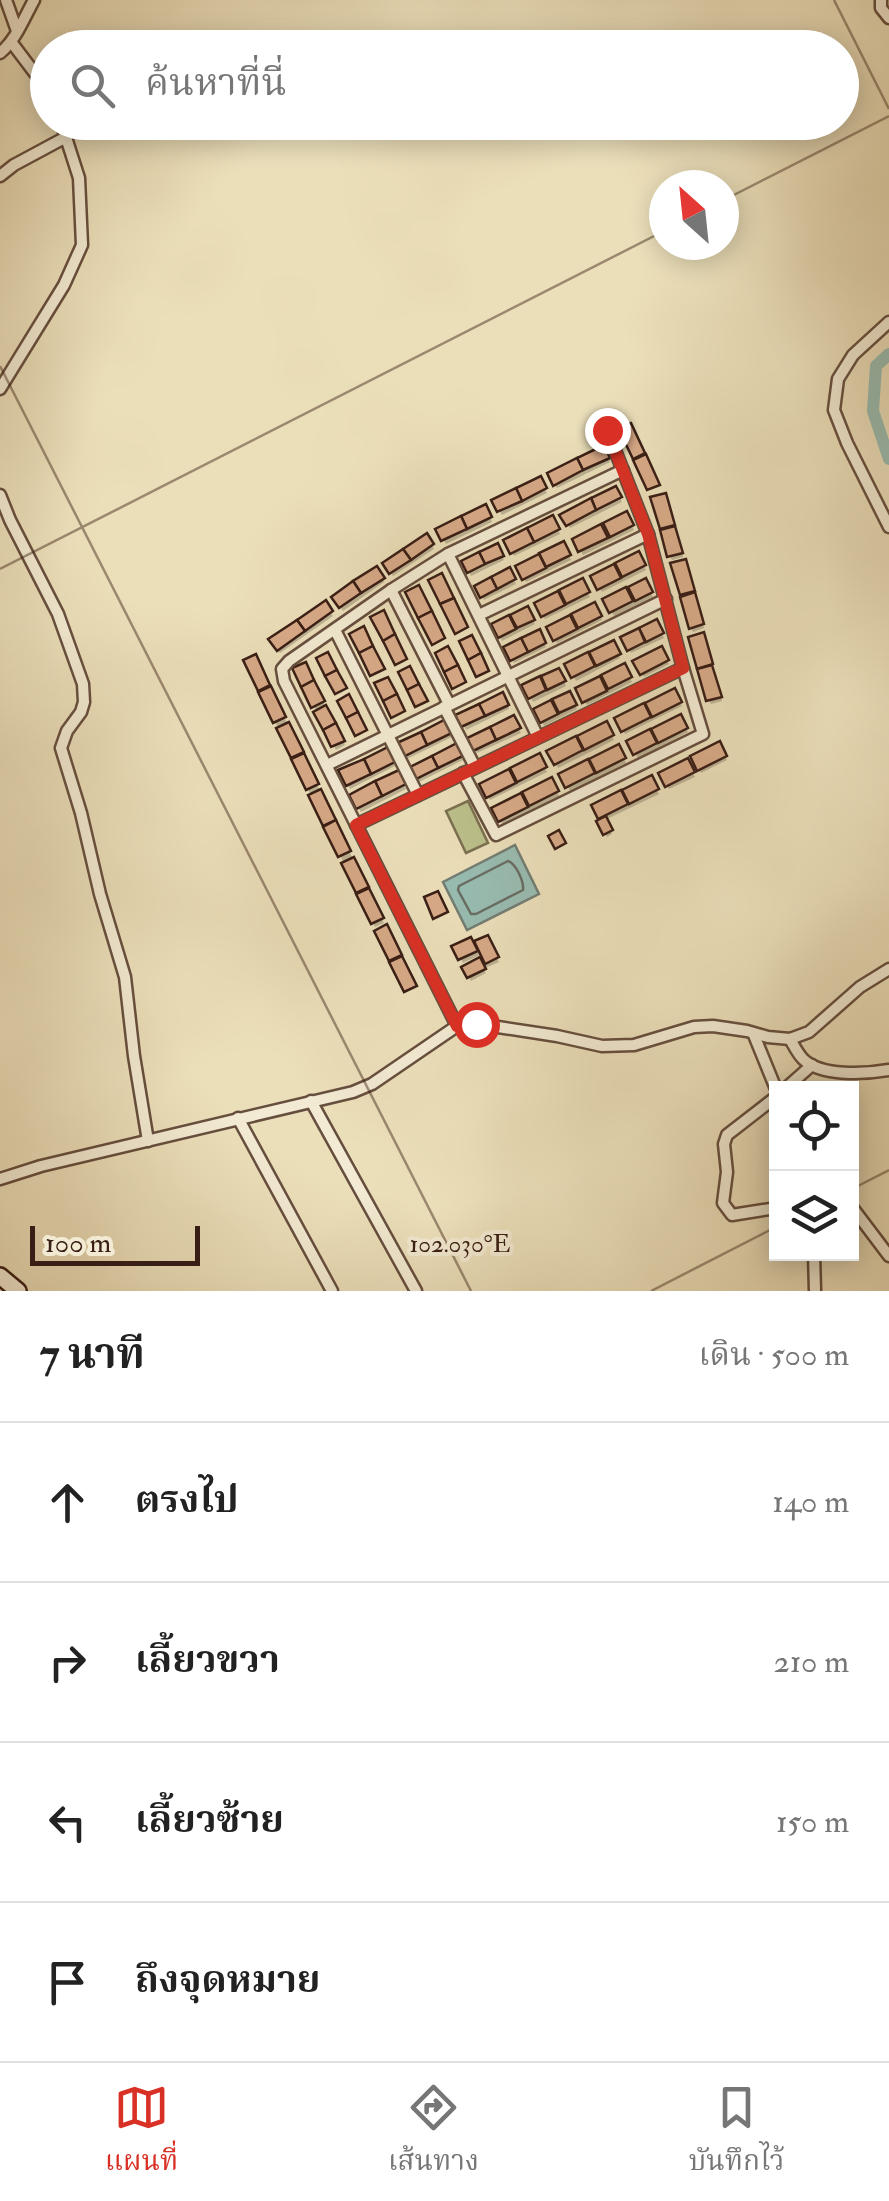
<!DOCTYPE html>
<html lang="th">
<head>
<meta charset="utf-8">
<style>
  body { margin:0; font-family:"IM FELL Double Pica","Noto Serif Thai",serif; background:#f2f2f2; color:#222 }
  .controls { position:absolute; right:30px; bottom:30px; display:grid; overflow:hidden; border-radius:0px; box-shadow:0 5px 25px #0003 }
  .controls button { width:90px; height:90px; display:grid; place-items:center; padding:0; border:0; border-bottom:2px solid #e0e0e0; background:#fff; color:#222; font:50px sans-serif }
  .compass { position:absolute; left:649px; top:170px; width:90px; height:90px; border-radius:50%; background:#fff; box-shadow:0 5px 25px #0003; rotate:333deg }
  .scale { position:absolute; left:30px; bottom:25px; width:170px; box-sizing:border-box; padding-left:10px; border:5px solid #391e15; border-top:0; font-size:28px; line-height:35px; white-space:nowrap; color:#391e15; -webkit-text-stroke:8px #f2ead2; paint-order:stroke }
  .stop { position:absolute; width:30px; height:30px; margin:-22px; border:8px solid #d93025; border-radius:50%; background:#fff }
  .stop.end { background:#d93025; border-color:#fff; box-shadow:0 2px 10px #0008 }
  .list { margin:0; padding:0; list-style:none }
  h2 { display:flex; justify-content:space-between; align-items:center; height:130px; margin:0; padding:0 40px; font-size:42px }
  h2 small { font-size:32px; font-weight:400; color:#767676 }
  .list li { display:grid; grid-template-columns:65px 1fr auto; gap:30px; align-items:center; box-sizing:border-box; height:160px; padding:0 40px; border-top:2px solid #e0e0e0 }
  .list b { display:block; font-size:38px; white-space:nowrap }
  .list em { font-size:32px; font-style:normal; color:#767676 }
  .icon { flex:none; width:55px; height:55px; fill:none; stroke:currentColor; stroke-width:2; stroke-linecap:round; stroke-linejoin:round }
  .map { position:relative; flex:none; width:889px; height:1291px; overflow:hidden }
  .search { position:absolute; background:#fff; box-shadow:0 5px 25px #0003; left:30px; right:30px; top:30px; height:110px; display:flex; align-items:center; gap:25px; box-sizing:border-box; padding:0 35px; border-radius:55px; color:#767676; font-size:38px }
  .sheet { height:770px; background:#fff }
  nav { display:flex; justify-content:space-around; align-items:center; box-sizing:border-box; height:140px; border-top:2px solid #e0e0e0; background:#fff; font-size:28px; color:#767676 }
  nav a { display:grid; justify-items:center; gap:5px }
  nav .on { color:#d93025 }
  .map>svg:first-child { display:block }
  .green { fill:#bcc18c; stroke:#7a7050; stroke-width:2.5 }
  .water { fill:#98bcb1; stroke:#727d73; stroke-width:2.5 }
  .shadow { fill:#0003 }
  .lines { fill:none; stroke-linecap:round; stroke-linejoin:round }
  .shore { stroke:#686d63; stroke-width:2.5 }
  .canal { stroke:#98bcb1; stroke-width:12 }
  .building { fill:#d8aa88; stroke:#391e15; stroke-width:2.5 }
  .street-casing { stroke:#664e3e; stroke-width:15 }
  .secondary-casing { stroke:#391e15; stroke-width:20 }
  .street { stroke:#f2ead2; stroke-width:10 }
  .secondary { stroke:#f2ead2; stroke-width:15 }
  .route { stroke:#d93025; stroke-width:12 }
  .ticks { fill:none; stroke:#391e15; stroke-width:2.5; stroke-opacity:0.45 }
  .ticks-label { font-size:25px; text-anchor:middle; fill:#391e15; stroke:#f2ead2; stroke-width:8; stroke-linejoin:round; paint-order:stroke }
</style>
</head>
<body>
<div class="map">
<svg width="889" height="1291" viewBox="0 0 889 1291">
  <rect width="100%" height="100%" fill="#ebdfba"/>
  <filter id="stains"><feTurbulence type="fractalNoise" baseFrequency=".002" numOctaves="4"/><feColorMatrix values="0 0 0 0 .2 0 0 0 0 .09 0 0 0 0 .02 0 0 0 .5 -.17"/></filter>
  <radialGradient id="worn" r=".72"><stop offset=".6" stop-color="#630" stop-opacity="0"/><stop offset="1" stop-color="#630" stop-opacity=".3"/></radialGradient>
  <polygon class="green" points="468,801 488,843 466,853 446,811"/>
  <polygon class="water" points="515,845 539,894 467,930 443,882"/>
  <g class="shadow">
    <polygon points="603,448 610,462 557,488 550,474"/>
    <polygon points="540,479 547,493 502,515 494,502"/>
    <polygon points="615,489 622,502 570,528 563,516"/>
    <polygon points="653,499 667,500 683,557 672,560 670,556"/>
    <polygon points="485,507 492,522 446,544 438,530"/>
    <polygon points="626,514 634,530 583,555 575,540"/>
    <polygon points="552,518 560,534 514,556 506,541"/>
    <polygon points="426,537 434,549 393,576 385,564"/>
    <polygon points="563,544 571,560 526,582 518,567"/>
    <polygon points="497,546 504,560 471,576 464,562"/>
    <polygon points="638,554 646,570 602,592 593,577"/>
    <polygon points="673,565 687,566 704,628 693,632 691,628"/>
    <polygon points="376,569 384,582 343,611 334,598"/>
    <polygon points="509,570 516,584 484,600 477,587"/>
    <polygon points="645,581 653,597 614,616 606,600"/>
    <polygon points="582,582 590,597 545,619 537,604"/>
    <polygon points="325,603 333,616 280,653 272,640"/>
    <polygon points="594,605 602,620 557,643 549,628"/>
    <polygon points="527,609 535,624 502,641 494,625"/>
    <polygon points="656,622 664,638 631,653 624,638"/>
    <polygon points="539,632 546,647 514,663 506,648"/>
    <polygon points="691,638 704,639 722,701 711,704 709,700"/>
    <polygon points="612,643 620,658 576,681 568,665"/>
    <polygon points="661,649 669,664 644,677 636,662"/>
    <polygon points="257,661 384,923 375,927 246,662"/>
    <polygon points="305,665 345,745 336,750 295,669"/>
    <polygon points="624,666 632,682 587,705 579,690"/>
    <polygon points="558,671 566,686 533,702 525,686"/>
    <polygon points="674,691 682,706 625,734 617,719"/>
    <polygon points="569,694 577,709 544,726 536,710"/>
    <polygon points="502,695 509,709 466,730 459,716"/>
    <polygon points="680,717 688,732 638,758 630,742"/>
    <polygon points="514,719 521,733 477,753 470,739"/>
    <polygon points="445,723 452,737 407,759 400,745"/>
    <polygon points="606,724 614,740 558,768 550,752"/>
    <polygon points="719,745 727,760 701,773 693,758"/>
    <polygon points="456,746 463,760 419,782 411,769"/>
    <polygon points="618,747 626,763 570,791 562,775"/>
    <polygon points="387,750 395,766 350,789 341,772"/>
    <polygon points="539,757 547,772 490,800 482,785"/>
    <polygon points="687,761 695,777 669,789 661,774"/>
    <polygon points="398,773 406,789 361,812 352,796"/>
    <polygon points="651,778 659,794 605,820 612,834 607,837 594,806"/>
    <polygon points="551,780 559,796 502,824 495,809"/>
    <polygon points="487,938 499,962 483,969 486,973 471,981 464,968 484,958 482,954 463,963 455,947 473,945"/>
  </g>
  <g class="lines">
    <path class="shore" d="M508,861C516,864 524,881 523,890L476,914H471L458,890L459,886Z"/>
    <polyline class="canal" points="889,354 876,366 873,411 889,459"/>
  </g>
  <g class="building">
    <polygon points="631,423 645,453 633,459 618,428"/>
    <polygon points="604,445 610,458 583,470 577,458"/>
    <polygon points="646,454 660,485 647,490 633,460"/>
    <polygon points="577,458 583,470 553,486 547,473"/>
    <polygon points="541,476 547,488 522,501 516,488"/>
    <polygon points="616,486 622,497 596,510 591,498"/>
    <polygon points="516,488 522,501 497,512 491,500"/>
    <polygon points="666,493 675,525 660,529 650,497"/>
    <polygon points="591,498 596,510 566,526 559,515"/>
    <polygon points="486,504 492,517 467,529 461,516"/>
    <polygon points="627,511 634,525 610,537 603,523"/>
    <polygon points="553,515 560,529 534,542 527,528"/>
    <polygon points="461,516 467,529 441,541 435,529"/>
    <polygon points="601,524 608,538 578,552 572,539"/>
    <polygon points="675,526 683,553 667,557 660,530"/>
    <polygon points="527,528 534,542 510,554 503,540"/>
    <polygon points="427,533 434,544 411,560 403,549"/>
    <polygon points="564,541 571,555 546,567 539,553"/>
    <polygon points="498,543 504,556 485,564 479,552"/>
    <polygon points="403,549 411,560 389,574 382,563"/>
    <polygon points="639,551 646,565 622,577 615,563"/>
    <polygon points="479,552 485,564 467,573 461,561"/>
    <polygon points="539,554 546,568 522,580 515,566"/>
    <polygon points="686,559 695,591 680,595 670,563"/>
    <polygon points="614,564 621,578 597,590 590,576"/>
    <polygon points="377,566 385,578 361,593 353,581"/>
    <polygon points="510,567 516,579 497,589 491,577"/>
    <polygon points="442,573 454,598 440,604 428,580"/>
    <polygon points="491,577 497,589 480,598 474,586"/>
    <polygon points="583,578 590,592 566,604 559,590"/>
    <polygon points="646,578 653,592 635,601 628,587"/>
    <polygon points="353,581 361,593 339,608 331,597"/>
    <polygon points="419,585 432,611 418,618 405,592"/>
    <polygon points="626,587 633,601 609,613 602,599"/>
    <polygon points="558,591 565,605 541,617 534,603"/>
    <polygon points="695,592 704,624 689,629 680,597"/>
    <polygon points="454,598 468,627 455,634 440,604"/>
    <polygon points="326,600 333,611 305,631 297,620"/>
    <polygon points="595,602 602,616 578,628 571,614"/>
    <polygon points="528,606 535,620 517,628 510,615"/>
    <polygon points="384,610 395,634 383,641 370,617"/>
    <polygon points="432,611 445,638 432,645 418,618"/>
    <polygon points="509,615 516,629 498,638 491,624"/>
    <polygon points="570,615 577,629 553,641 546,627"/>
    <polygon points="657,619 664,633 646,642 639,628"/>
    <polygon points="297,620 305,631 277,651 268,639"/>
    <polygon points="364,626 373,646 359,653 349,634"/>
    <polygon points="639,628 645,642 627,651 620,637"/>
    <polygon points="540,629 546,643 528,652 521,638"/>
    <polygon points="704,632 713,664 697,669 688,637"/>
    <polygon points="395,634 407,659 395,665 383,641"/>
    <polygon points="472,635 481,653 468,660 459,641"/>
    <polygon points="521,638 528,652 510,661 503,647"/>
    <polygon points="614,640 621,654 596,666 589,652"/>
    <polygon points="373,646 385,669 370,676 359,653"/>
    <polygon points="448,646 458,665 444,672 435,653"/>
    <polygon points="662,646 669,660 640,675 632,661"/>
    <polygon points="328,652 337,670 325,676 316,658"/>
    <polygon points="588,652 595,666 571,678 564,664"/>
    <polygon points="481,653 489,671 476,677 468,660"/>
    <polygon points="256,654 270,685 258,691 243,660"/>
    <polygon points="306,662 314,680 301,687 292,668"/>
    <polygon points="625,663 632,677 608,689 601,675"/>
    <polygon points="458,665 466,682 452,689 444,672"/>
    <polygon points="712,665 722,697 706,701 697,669"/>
    <polygon points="410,666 419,684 407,690 398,672"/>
    <polygon points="559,668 566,681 547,690 541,676"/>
    <polygon points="337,670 347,688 335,694 325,676"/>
    <polygon points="540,676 546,690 528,699 521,685"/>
    <polygon points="600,676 607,691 582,703 575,688"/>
    <polygon points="388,677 397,694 383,701 374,683"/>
    <polygon points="314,680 325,701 311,708 301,687"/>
    <polygon points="419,684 428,701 415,707 407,690"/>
    <polygon points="271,686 286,717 273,723 258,692"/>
    <polygon points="675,688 682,702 652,717 645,703"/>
    <polygon points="570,691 577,705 559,713 552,699"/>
    <polygon points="503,692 509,705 485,716 479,704"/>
    <polygon points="349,694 358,712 346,718 337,701"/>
    <polygon points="397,694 405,711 391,718 383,701"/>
    <polygon points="551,700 558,714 540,723 533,709"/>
    <polygon points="644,703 651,717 621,732 614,718"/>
    <polygon points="479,704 485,716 461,727 455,715"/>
    <polygon points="326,705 336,723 323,730 313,712"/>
    <polygon points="358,712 367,730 355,736 346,718"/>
    <polygon points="681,714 688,728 658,743 651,729"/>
    <polygon points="514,715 521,728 496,740 490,727"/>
    <polygon points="446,719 452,733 427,745 421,732"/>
    <polygon points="607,721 614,735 584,750 577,736"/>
    <polygon points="289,722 304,752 291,758 276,728"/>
    <polygon points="336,723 345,741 331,747 323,730"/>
    <polygon points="490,727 496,740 473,751 467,738"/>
    <polygon points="650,729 657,743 633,755 626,741"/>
    <polygon points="421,732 427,745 403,757 397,743"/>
    <polygon points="576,736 583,750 554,765 546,751"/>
    <polygon points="720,741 727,756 697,771 690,756"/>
    <polygon points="457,743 463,756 438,768 432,756"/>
    <polygon points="619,744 626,758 596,773 589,759"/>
    <polygon points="388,747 395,762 371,774 364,759"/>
    <polygon points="304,753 319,784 306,790 291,759"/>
    <polygon points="540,753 547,767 517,782 510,768"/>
    <polygon points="432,756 438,768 414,780 408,768"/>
    <polygon points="688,758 695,772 665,787 658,773"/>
    <polygon points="364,759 371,774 346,786 338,770"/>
    <polygon points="588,759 595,773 565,788 558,774"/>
    <polygon points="509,769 516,783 486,798 479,784"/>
    <polygon points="399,770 406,784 382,796 375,781"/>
    <polygon points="652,775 659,789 629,804 622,790"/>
    <polygon points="552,777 559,791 529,806 522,792"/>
    <polygon points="375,781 382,796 356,809 349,795"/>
    <polygon points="321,789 336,820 323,826 308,795"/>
    <polygon points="621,790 628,804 598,819 591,805"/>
    <polygon points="521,793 528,807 498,822 491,808"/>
    <polygon points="606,816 613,830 603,835 596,821"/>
    <polygon points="336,820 351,851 338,857 323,827"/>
    <polygon points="559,830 566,843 555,849 548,836"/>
    <polygon points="354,857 369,887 356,893 341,863"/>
    <polygon points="369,888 384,918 371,924 356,894"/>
    <polygon points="438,891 448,912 433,919 424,897"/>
    <polygon points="387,924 402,955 389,961 374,931"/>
    <polygon points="488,935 499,957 485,964 474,941"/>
    <polygon points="471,937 478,951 458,960 451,946"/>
    <polygon points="402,956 417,986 404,992 389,962"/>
    <polygon points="480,957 486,969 467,978 461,967"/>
  </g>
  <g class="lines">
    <defs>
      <g id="street">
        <polyline points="6,0 17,31"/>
        <polyline points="881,0 881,8 889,18"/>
        <polyline points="12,43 40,80 48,95"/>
        <path d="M0,53C16,40 24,18 34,0"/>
        <polyline points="0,176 14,165 68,136"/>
        <polyline points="889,322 853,355 838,379 834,410 847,443 889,527"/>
        <polyline points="0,389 64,285 82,245 79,178 61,122"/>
        <polyline points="0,495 10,520 58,614 83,684 84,702 81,712 67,731 61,748 81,813 100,894 125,977 134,1056 148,1141"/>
        <polyline points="448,554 538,737"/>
        <polyline points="391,590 449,704"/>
        <polyline points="479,615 648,534"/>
        <polyline points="335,630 418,795"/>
        <polyline points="444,707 475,767"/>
        <polyline points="327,765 666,599"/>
        <polyline points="463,773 496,835 703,734 683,668 648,534 607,430"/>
        <polyline points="356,825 683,668"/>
        <polyline points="457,1026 284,681 282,669 289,661 391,590 448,554 623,470"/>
        <polyline points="754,1035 776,1089"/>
        <path d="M790,1039C794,1046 798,1054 803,1059C821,1077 866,1074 889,1070"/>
        <polyline points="786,1088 812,1065"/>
        <polyline points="776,1097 727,1135 724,1144 727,1172 723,1203 732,1215 776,1208"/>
        <polyline points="311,1101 416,1291"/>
        <polyline points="238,1118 332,1291"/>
        <polyline points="0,1179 41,1166 353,1092 372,1084 457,1026 476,1024 498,1027 557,1036 602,1046 634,1045 694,1027 713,1026 747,1031 768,1037 790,1039 809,1032 860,987 889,969"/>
        <polyline points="852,1207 889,1256"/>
        <polyline points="814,1254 815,1291"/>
      </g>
      <polyline id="secondary" points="0,1276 18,1291"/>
    </defs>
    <use href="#street" class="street-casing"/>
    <use href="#secondary" class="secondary-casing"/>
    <use href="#street" class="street"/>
    <use href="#secondary" class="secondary"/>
  </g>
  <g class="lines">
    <polyline class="route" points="476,1024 457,1026 356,825 683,668 648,534 607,430"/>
  </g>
  <path class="ticks" d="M834,0L889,109M724,200L889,116M0,366L471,1291M0,569L664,231M852,1189L889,1170M651,1291L776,1227"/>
  <g class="ticks-label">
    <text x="460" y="1252">102.030°E</text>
  </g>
  <rect width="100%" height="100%" filter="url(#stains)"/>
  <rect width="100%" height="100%" fill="url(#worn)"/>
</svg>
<div class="controls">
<button><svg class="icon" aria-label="locate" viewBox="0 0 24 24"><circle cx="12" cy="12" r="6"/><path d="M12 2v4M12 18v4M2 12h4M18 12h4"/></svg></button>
<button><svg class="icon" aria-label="layers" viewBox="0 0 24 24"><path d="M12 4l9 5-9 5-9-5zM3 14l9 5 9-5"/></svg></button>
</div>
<svg class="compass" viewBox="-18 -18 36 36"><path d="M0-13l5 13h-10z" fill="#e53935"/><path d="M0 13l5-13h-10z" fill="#767676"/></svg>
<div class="scale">100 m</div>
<div class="stop" style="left:476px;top:1024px"></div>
<div class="stop end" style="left:607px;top:430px"></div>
<div class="search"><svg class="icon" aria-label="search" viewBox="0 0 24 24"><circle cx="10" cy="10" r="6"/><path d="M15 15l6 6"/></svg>ค้นหาที่นี่</div>
</div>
<section class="sheet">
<h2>7 นาที<small>เดิน · 500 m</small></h2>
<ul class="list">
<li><svg class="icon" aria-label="ahead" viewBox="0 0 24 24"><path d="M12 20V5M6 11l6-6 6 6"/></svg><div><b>ตรงไป</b></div><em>140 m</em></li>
<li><svg class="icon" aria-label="right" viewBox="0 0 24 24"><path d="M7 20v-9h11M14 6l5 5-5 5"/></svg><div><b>เลี้ยวขวา</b></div><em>210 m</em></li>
<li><svg class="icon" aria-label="left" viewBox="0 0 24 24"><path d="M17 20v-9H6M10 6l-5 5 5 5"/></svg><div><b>เลี้ยวซ้าย</b></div><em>150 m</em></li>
<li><svg class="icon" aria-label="arrive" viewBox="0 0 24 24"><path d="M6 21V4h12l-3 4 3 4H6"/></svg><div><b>ถึงจุดหมาย</b></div></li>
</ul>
</section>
<nav>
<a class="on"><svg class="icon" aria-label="map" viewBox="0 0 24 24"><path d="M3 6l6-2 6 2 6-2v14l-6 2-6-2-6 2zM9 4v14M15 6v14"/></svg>แผนที่</a>
<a><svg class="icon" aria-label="directions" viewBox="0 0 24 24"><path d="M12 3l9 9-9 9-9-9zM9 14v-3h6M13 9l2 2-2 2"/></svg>เส้นทาง</a>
<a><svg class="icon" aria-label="saved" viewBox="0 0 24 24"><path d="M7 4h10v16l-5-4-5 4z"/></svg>บันทึกไว้</a>
</nav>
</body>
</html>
